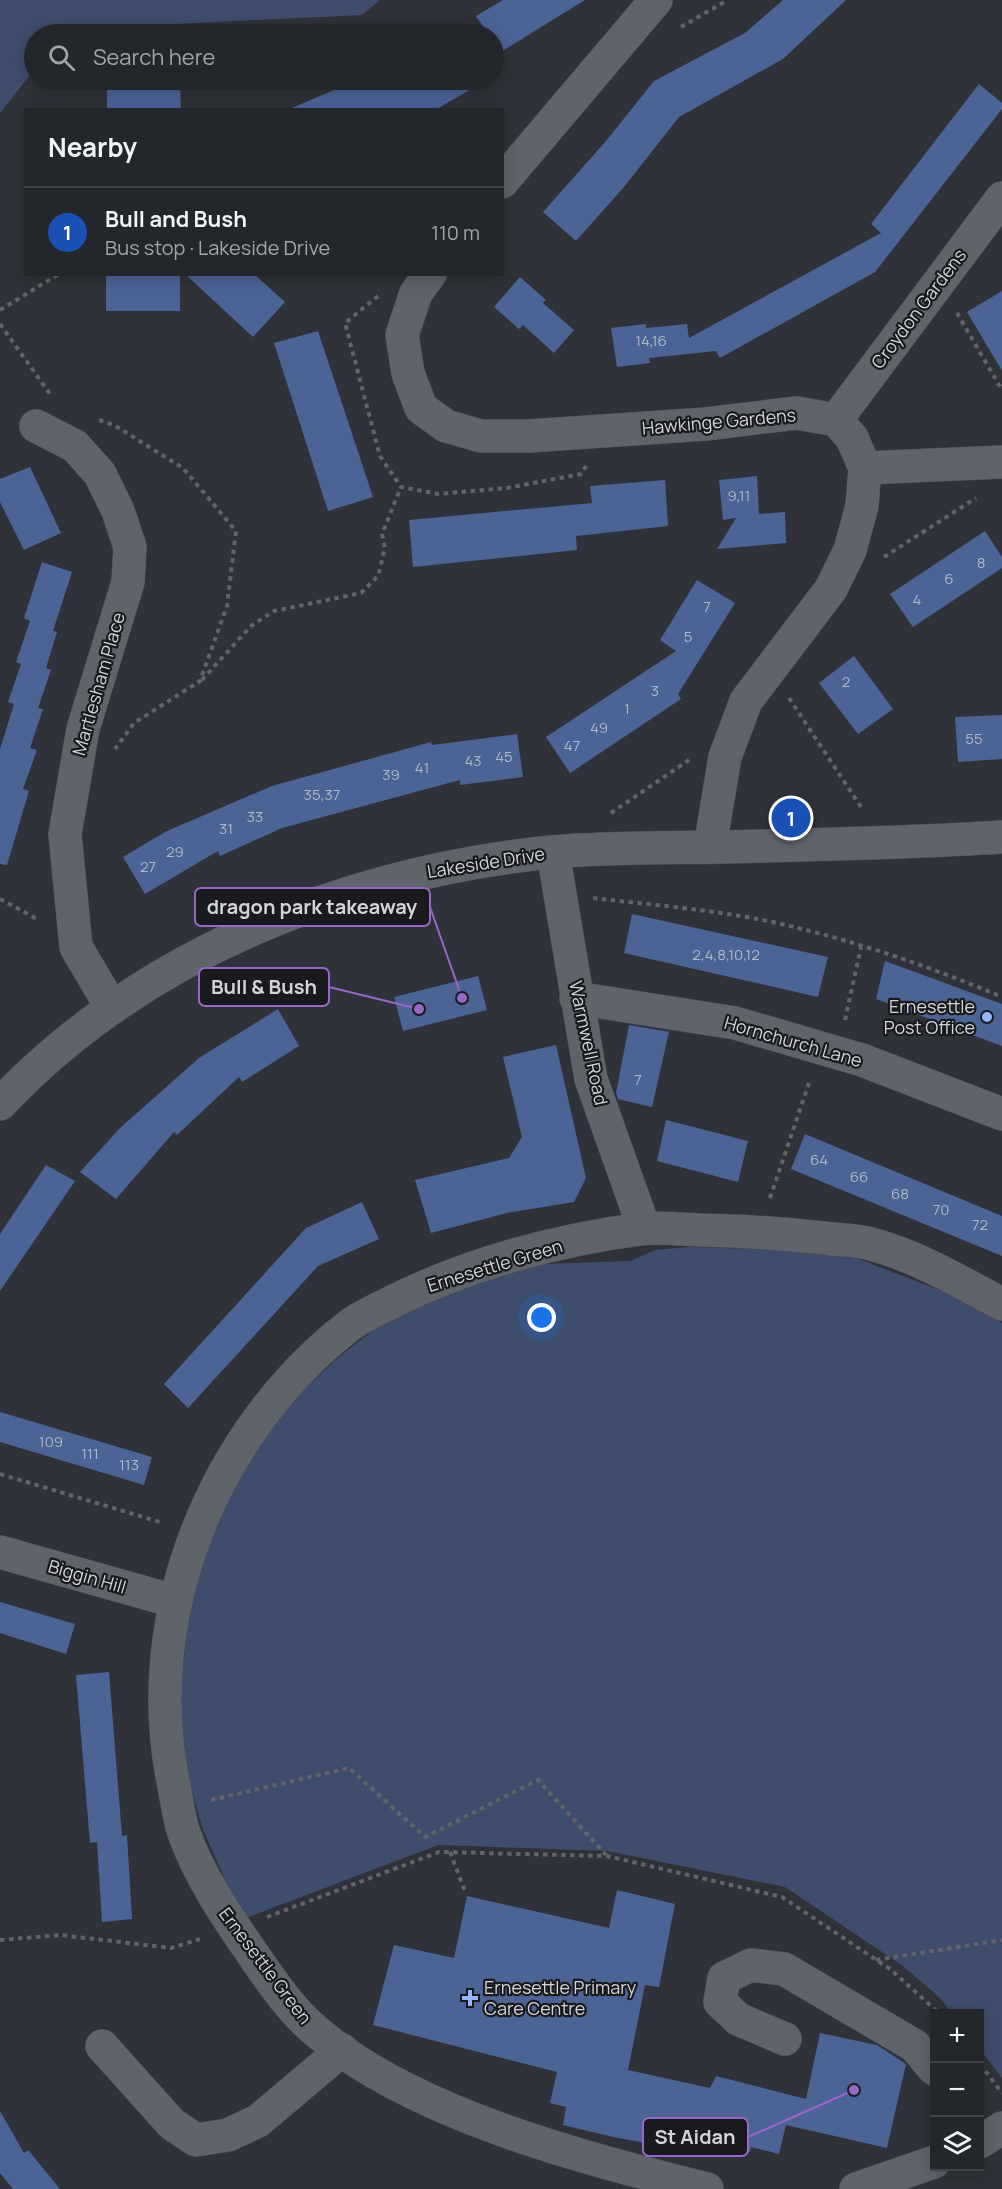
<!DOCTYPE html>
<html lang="en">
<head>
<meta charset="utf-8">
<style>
  body { margin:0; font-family:Manrope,sans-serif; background:#2b2e32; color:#f1f3f6 }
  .controls { position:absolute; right:18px; bottom:18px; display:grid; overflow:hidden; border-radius:0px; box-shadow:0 3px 15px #0003 }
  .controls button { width:54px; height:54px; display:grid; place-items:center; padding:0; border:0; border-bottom:2px solid #404347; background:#23262a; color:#f1f3f6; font:30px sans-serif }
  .you { position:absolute; left:542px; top:1318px; width:21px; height:21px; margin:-15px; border:4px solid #fff; border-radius:50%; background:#1a73e8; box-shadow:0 0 0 9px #1a73e833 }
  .badge { display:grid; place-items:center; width:39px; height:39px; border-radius:50%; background:#b45309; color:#fff; font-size:20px; font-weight:700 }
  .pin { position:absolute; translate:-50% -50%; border:3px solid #fff; box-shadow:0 2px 6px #0006 }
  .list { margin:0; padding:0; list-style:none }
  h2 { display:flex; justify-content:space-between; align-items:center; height:78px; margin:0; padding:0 24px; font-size:26px }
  h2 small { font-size:20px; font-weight:400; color:#a3a5a8 }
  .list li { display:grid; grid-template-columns:39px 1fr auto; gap:18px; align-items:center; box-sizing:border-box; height:90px; padding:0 24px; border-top:2px solid #404347 }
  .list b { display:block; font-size:22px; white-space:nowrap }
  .list p { margin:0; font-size:20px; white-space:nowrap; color:#a3a5a8 }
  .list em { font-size:20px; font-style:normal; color:#a3a5a8 }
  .icon { flex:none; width:33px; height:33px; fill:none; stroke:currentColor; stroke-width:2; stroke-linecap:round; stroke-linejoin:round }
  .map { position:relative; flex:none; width:1002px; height:2189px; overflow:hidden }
  .search { position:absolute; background:#23262a; box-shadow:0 3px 15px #0003; left:24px; top:24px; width:480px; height:66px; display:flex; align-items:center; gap:15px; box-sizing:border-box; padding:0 21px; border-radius:33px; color:#a3a5a8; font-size:22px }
  .panel { position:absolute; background:#23262a; box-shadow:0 3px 15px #0003; left:24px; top:108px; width:480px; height:168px; border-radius:0px }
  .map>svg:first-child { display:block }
  .green { fill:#3e4d6c }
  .building { fill:#4c6396 }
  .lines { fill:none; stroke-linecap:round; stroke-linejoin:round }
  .minor-casing { stroke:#4b4e53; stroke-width:34 }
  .path { stroke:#616469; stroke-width:4; stroke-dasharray:4.5 4.5; stroke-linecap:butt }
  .minor { stroke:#5f636a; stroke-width:33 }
  .poi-dot { fill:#95b6fd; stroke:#181a1d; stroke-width:2 }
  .labels { text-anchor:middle; stroke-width:4.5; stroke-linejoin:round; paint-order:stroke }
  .number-label { font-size:15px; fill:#b0b8c8 }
  .street-label { font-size:18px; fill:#d2d4d8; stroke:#181a1d }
  .poi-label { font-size:18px; fill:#d2d4d8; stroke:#181a1d; text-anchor:end }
  .leader { fill:none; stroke:#9967c8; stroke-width:2 }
  .callout-dot { fill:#9967c8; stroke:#181a1d; stroke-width:2 }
  .callout { fill:#181a1d; stroke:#9967c8; stroke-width:2 }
  .callout-label { font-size:20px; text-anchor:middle; font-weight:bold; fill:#d2d4d8 }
</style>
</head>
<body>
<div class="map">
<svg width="1002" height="2189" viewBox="0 0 1002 2189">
  <rect width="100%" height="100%" fill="#2f3238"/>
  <g class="green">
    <polygon points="0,0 380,0 362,15 68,29 63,34 34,34 34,70 0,113"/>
    <polygon points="689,1247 787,1250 856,1258 971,1302 1002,1323 1002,2078 980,2049 980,2014 952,2013 940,1998 903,1966 785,1887 607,1851 438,1845 246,1918 233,1898 202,1827 183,1761 181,1687 189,1607 206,1552 235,1482 260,1439 295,1397 339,1357 377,1327 424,1304 484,1280 541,1264 631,1261 655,1250"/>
  </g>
  <g class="building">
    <polygon points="503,0 585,0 499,53 494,44 494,34 488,34 476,16"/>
    <polygon points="783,0 846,0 783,59 679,117 624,187 576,241 543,212 606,141 654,81 745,33"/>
    <polygon points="358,80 487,80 435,110 287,110"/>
    <polygon points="180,81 181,110 107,110 107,83"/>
    <polygon points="979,84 1002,103 1002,109 875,272 720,358 716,351 649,358 650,363 617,367 611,328 646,324 646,328 687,324 689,338 881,233 871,224"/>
    <rect x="106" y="274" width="74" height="37"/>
    <polygon points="185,274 254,274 285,302 253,337"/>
    <polygon points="520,277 546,300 543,303 574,330 554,353 523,325 519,329 494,307"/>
    <polygon points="1002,291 1002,371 967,312"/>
    <polygon points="318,331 373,497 328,511 274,343"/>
    <polygon points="30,467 61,533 24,550 0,502 0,479"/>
    <polygon points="757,476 759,514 785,512 786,543 717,549 736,518 723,520 719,480"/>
    <polygon points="665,480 668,526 576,536 577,550 413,567 409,520 592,503 590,486"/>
    <polygon points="985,531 1002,557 1002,568 913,627 890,594"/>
    <polygon points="42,562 72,572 53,631 57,632 46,668 51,670 38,708 43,709 30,748 37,750 23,789 29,791 7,865 0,864 0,749 14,704 8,702 21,664 16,662 30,621 32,622 24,618"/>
    <polygon points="697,580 735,603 678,694 681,699 570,773 546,737 676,651 660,640"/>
    <polygon points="854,656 893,709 858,734 819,683"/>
    <polygon points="1002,715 1002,759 958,762 955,717"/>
    <polygon points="517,734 523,777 460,785 460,780 282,828 220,856 218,851 145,894 123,857 167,831 272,786 431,742 432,745"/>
    <polygon points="632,914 828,957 818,997 624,953"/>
    <polygon points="885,961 1002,1004 1002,1046 876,999"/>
    <polygon points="478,976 487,1010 403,1031 394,997"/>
    <polygon points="278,1009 299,1046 242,1082 239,1077 177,1135 174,1132 116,1199 80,1172 120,1128 199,1058"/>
    <polygon points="629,1025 669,1032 652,1107 618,1099 616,1093"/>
    <polygon points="556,1045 586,1178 574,1202 507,1213 431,1233 415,1180 509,1158 522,1137 503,1057"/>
    <polygon points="666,1120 748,1141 738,1182 657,1161"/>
    <polygon points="805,1134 1002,1216 1002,1256 791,1169"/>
    <polygon points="46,1165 75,1181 0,1291 0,1234"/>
    <polygon points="362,1202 379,1239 318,1266 188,1408 164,1384 306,1228"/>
    <polygon points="0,1412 152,1457 144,1485 0,1442"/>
    <polygon points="0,1602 75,1624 66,1654 0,1633"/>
    <polygon points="109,1672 122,1836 127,1835 132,1919 102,1922 97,1842 90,1843 76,1675"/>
    <polygon points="617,1890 675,1904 659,1987 645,1985 628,2070 710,2088 716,2076 806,2099 820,2033 877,2045 906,2064 887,2148 786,2125 779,2154 751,2147 750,2152 703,2144 702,2148 669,2141 668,2147 613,2137 563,2125 566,2107 550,2103 557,2072 373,2025 394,1945 454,1958 467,1896 609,1928"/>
    <polygon points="0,2111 24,2153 28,2150 60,2189 13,2189 0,2173"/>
  </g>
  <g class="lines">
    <defs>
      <g id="minor">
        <polyline points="502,182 656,0"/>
        <polyline points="430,274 416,293 402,335 408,373 421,408 446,426 481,436 529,436 706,424 797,413 836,420 852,438 865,468 862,506 850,550 831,589 746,701 725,757 710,847"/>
        <polyline points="836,420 1002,198"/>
        <polyline points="36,426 75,446 100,474 118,511 130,547 128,582 83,729 65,834 76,947 112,1008"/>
        <polyline points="865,468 1002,462"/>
        <polyline points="553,852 591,1079 644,1228"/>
        <polyline points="576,998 735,1023 862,1060 1002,1114"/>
        <path d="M0,1104C143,953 347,873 551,852C608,847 665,848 723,847C816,845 909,843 1002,837"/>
        <polyline points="0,1552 174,1601"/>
        <polyline points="785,2039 738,2019 720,2002 724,1978 751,1965 784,1969 915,2046 934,2069"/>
        <polyline points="102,2046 172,2124 196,2140 228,2135 258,2121 342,2050"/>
        <polyline points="980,2142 1002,2128"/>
        <path d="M707,2189C584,2158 415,2115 317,2032C291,2011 269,1978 250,1950C225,1914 199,1875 184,1833C179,1819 177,1801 174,1786C138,1616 213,1431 350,1325C362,1316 378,1309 392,1302C468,1264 556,1240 641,1229C659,1227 680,1229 698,1230C741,1231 781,1233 823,1238C839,1240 856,1240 871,1244C917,1256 960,1282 1002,1304"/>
        <polyline points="856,2189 934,2162"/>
      </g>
    </defs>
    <use href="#minor" class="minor-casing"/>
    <g class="path">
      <polyline points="681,27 728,0"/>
      <polyline points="378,296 345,323 380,456 401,487 438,494 507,488 581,474 586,466"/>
      <polyline points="0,310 59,274"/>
      <polyline points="957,313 1002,390"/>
      <polyline points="0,324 50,394"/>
      <polyline points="99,420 114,425 183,468 236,531 227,606 200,681 134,723 115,749"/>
      <polyline points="884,557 976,498"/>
      <polyline points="202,680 251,626 274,611 361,593 378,576 385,548 382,534 401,487"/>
      <polyline points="789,698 863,810"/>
      <polyline points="611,813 689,760"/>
      <path d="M593,898C661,906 732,911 798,928C867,945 936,969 1002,997"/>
      <polyline points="0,899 39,920"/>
      <polyline points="845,1020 861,947"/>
      <polyline points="770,1198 810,1080"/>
      <polyline points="0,1474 163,1523"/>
      <polyline points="211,1800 349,1768 425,1837 538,1780 606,1855"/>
      <polyline points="450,1852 466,1894"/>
      <polyline points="267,1917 439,1852 607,1856 782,1897 890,1969 940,2014"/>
      <polyline points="0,1940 60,1935 171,1948 200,1939"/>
      <polyline points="876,1960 1002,1940"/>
      <polyline points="980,2064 1002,2093"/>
    </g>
    <use href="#minor" class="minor"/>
  </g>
  <g class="poi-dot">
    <circle cx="987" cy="1017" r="6"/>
    <path d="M467 1989h6v6h6v6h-6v6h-6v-6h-6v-6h6z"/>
  </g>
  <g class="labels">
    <g class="number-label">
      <text x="651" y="346">14,16</text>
      <text x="739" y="501">9,11</text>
      <text x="981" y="568">8</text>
      <text x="949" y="584">6</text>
      <text x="917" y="605">4</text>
      <text x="707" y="612">7</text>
      <text x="688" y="642">5</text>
      <text x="846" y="687">2</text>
      <text x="655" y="696">3</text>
      <text x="627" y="714">1</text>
      <text x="599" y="733">49</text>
      <text x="974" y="744">55</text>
      <text x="572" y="751">47</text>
      <text x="504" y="762">45</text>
      <text x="473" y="766">43</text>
      <text x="422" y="773">41</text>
      <text x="391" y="780">39</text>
      <text x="322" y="800">35,37</text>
      <text x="255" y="822">33</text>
      <text x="226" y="834">31</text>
      <text x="175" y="857">29</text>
      <text x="148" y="872">27</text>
      <text x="726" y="960">2,4,8,10,12</text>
      <text x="638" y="1085">7</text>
      <text x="819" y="1165">64</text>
      <text x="859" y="1182">66</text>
      <text x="900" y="1199">68</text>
      <text x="941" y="1215">70</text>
      <text x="980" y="1230">72</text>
      <text x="51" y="1447">109</text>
      <text x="90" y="1459">111</text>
      <text x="129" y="1470">113</text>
    </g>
    <g class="street-label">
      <text transform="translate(919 309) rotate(-53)" y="6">Croydon Gardens</text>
      <text transform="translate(719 422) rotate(-5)" y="6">Hawkinge Gardens</text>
      <text transform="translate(99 684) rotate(-74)" y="6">Martlesham Place</text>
      <text transform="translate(486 863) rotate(-9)" y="6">Lakeside Drive</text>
      <text transform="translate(793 1042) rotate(16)" y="6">Hornchurch Lane</text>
      <text transform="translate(588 1043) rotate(78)" y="6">Warmwell Road</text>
      <text transform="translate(495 1266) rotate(-17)" y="6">Ernesettle Green</text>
      <text transform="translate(87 1577) rotate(16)" y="6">Biggin Hill</text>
      <text transform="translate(265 1966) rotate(53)" y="6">Ernesettle Green</text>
    </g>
    <g class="poi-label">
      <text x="975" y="1013">Ernesettle<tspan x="975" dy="21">Post Office</tspan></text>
      <text x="484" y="1994" text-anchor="start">Ernesettle Primary<tspan x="484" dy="21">Care Centre</tspan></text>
    </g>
  </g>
  <path class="leader" d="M462 998L430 907M419 1009L329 987M854 2090L748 2137"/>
  <g class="callout-dot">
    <circle cx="462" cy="998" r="6"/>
    <circle cx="419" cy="1009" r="6"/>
    <circle cx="854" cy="2090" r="6"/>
  </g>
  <g class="callout">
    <rect x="195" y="888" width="235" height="38" rx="6"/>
    <rect x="199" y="968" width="130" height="38" rx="6"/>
    <rect x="643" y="2118" width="105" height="38" rx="6"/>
  </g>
  <g class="callout-label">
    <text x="312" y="914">dragon park takeaway</text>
    <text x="264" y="994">Bull &amp; Bush</text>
    <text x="695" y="2144">St Aidan</text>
  </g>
</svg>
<div class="controls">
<button>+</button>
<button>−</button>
<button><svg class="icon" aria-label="layers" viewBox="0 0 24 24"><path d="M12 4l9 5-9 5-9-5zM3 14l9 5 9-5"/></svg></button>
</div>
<div class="you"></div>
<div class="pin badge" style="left:791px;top:818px;background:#1a4fb4">1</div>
<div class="search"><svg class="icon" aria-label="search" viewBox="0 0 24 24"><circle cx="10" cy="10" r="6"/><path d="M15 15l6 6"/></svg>Search here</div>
<section class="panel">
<h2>Nearby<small></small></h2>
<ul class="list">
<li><span class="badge" style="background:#1a4fb4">1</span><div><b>Bull and Bush</b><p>Bus stop · Lakeside Drive</p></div><em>110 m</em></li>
</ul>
</section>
</div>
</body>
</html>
